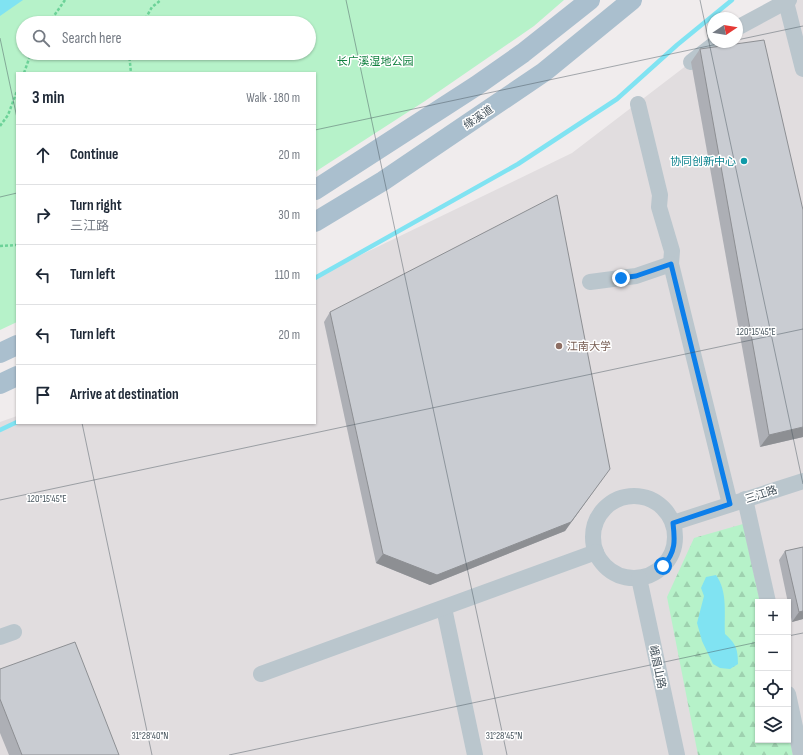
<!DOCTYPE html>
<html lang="en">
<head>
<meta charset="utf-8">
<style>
  body { margin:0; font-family:"Sofia Sans Condensed","Noto Sans SC",sans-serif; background:#f6f6f7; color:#1f2937 }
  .controls { position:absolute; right:12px; bottom:12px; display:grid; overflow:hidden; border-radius:0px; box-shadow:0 1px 3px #0004 }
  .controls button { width:36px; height:36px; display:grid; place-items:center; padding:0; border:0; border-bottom:1px solid #e0e1e3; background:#fff; color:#1f2937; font:20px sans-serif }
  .compass { position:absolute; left:707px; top:12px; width:36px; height:36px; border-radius:50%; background:#fff; box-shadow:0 1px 3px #0004; rotate:78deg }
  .stop { position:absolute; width:12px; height:12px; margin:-9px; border:3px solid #0c7fea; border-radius:50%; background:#fff }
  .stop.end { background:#0c7fea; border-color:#fff; box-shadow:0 1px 4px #0008 }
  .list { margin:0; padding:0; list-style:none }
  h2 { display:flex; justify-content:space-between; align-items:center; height:52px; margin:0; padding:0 16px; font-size:17px }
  h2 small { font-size:13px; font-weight:400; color:#747a83 }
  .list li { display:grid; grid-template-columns:26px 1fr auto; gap:12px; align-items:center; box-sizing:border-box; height:60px; padding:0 16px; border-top:1px solid #e0e1e3 }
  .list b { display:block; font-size:15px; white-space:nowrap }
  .list p { margin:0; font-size:13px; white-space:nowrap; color:#747a83 }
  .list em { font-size:13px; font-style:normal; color:#747a83 }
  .icon { flex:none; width:22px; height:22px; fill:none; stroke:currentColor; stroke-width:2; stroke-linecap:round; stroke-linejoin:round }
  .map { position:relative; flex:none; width:803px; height:755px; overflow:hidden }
  .search { position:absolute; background:#fff; box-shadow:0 1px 3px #0004; left:16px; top:16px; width:300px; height:44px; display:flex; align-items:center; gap:10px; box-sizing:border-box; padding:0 14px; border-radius:22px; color:#747a83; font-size:15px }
  .panel { position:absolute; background:#fff; box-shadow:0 1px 3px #0004; left:16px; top:72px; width:300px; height:352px; border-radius:0px }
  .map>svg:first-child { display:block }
  .education { fill:#e1dddf; fill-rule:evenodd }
  .forest { fill:url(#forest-firs) }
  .park { fill:#b6f2c9; fill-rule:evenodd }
  .water { fill:#80e3f2 }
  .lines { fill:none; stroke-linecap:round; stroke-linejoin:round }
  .stream { stroke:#80e3f2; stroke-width:4.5 }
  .path { stroke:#6cd298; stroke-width:2.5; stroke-dasharray:3 2; stroke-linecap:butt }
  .minor { stroke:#bac6cd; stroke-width:16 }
  .major { stroke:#aabfce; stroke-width:20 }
  .wall { fill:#adafb5 }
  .shaded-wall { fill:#8d8f93 }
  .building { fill:#c9ccd2; stroke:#8d8f93 }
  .route { stroke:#0c7fea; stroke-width:5 }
  .ticks { fill:none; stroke:#44525b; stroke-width:1; stroke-opacity:0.45 }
  .culture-dot { fill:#0f9aa8; stroke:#fff; stroke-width:1.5 }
  .education-dot { fill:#8d6e63; stroke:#fff; stroke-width:1.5 }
  .labels { text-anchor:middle; stroke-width:3; stroke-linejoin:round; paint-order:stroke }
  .park-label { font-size:11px; fill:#10813f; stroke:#fff }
  .street-label { font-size:11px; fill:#44525b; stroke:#fff }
  .culture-label { font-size:11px; fill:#0d838f; stroke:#fff; text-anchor:end }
  .education-label { font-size:11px; fill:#785e54; stroke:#fff; text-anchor:start }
  .ticks-label { font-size:10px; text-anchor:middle; fill:#44525b; stroke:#fff; stroke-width:3; stroke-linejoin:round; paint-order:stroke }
</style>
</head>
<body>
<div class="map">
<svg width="803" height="755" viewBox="0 0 803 755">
  <defs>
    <pattern id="forest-firs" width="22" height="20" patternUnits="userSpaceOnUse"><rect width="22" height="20" fill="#b6f2c9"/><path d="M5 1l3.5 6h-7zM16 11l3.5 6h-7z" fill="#9ed1af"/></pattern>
  </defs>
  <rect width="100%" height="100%" fill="#f0eced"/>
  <path class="education" d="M793,0H803V755H0V422L17,416V423H315V277L572,153L691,62L723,42H737V34ZM758,602H788V740H758Z"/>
  <polygon class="forest" points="743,524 760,602 758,602 758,740 788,740 788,733 793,755 698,755 667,597 694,538"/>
  <path class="park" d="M0,0H564L534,26L425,101L315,172V73H17V322L0,330ZM23,23H309V53H23Z"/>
  <g class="water">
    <polygon points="0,0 23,0 0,16"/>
    <path d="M716,575C728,592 724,614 725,634C736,644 738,649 738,664L730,669L720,668L713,664L702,641L697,623L704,596L701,588L706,577Z"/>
  </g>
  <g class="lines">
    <g class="stream">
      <polyline points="315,278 518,164 617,99 677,45 732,0"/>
      <polyline points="0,430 17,422"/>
    </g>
    <g class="path">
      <polyline points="49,23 65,0"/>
      <polyline points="143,23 152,7 161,0"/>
      <polyline points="129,53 131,73"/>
      <polyline points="24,73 31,53"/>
      <polyline points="0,126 8,115 17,91"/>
      <polyline points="0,246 17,245"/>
    </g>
    <g class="minor">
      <polyline points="786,2 803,69"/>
      <polyline points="737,28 789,0"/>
      <polyline points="691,62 717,42"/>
      <polyline points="638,104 660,195 659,207 672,251 671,264 730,504"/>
      <polyline points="590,282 636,276 671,264"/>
      <circle cx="634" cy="537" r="41"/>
      <polyline points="745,499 768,602"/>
      <polyline points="673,523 803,481"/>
      <polyline points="639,578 677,755"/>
      <polyline points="444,608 475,755"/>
      <polyline points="0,637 14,632"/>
      <polyline points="261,674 596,552"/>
      <polyline points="788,694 801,755"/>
    </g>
    <g class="major">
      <polyline points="315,190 476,86 523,53 590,0"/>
      <polyline points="315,222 383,181 544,72 632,0"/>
      <polyline points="0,353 17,345"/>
      <polyline points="0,384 17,376"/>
    </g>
  </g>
  <g class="wall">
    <polygon points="700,49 803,437 760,447 691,62"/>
    <polygon points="330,312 603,478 565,531 430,585 376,563 324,322"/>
    <polygon points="803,547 803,619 792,622 779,560 785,551"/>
    <polygon points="0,669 119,755 9,755 0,733"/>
  </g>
  <g class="shaded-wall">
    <polygon points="803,427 803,437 760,447 769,435"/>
    <polygon points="603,478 565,531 430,585 376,563 383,554"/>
    <polygon points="803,611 803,619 792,622 799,612"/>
  </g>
  <g class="building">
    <polygon points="764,40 803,210 803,427 769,435 700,49"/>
    <polygon points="557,195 610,469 571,522 437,575 383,554 330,312"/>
    <polygon points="803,547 803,611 799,612 785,551"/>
    <polygon points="75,642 119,755 22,755 0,699 0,669"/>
  </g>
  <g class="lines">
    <path class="route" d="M621,278L636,276L671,264L730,504L673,523C675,540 676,552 663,566"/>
  </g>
  <path class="ticks" d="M346,0L507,755M700,0L803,484M0,38L17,118M737,40L803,26M315,130L727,42M0,197L17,193M82,423L152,755M0,500L803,329M788,636L803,633M229,755L758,642"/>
  <circle class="culture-dot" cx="744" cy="161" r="4"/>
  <circle class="education-dot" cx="559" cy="346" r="4"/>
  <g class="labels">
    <g class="park-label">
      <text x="375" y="65">长广溪湿地公园</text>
    </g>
    <g class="street-label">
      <text transform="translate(478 117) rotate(-34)" y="4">缘溪道</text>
      <text transform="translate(761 494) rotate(-18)" y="4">三江路</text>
      <text transform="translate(658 667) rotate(78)" y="4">峨眉山路</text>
    </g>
    <g class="culture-label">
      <text x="736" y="165">协同创新中心</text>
    </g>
    <g class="education-label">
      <text x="567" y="350">江南大学</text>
    </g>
  </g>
  <g class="ticks-label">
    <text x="756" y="335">120°15'45"E</text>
    <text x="47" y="502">120°15'45"E</text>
    <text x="150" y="739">31°28'40"N</text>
    <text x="504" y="739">31°28'45"N</text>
  </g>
</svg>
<div class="controls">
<button>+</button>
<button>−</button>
<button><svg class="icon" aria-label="locate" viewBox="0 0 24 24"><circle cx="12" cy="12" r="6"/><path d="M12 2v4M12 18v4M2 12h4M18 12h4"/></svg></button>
<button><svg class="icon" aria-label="layers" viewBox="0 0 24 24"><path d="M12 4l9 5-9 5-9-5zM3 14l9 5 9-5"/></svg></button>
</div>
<svg class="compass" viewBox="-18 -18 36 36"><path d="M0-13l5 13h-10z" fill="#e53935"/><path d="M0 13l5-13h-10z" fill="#747a83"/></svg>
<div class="stop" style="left:663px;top:566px"></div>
<div class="stop end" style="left:621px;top:278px"></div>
<div class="search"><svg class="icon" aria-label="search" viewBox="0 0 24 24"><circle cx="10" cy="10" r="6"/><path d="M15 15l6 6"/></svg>Search here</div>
<section class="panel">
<h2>3 min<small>Walk · 180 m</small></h2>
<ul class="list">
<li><svg class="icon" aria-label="ahead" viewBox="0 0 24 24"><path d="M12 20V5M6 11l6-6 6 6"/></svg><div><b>Continue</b></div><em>20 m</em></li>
<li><svg class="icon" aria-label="right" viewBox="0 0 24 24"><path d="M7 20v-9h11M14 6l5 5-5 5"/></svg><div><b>Turn right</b><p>三江路</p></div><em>30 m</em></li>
<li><svg class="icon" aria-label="left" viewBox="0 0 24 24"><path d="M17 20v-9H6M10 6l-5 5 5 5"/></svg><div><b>Turn left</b></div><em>110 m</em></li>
<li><svg class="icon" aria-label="left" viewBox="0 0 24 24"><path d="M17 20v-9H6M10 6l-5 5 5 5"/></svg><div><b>Turn left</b></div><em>20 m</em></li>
<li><svg class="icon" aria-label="arrive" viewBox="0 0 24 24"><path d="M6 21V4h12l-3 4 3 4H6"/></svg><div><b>Arrive at destination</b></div></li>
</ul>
</section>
</div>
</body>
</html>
